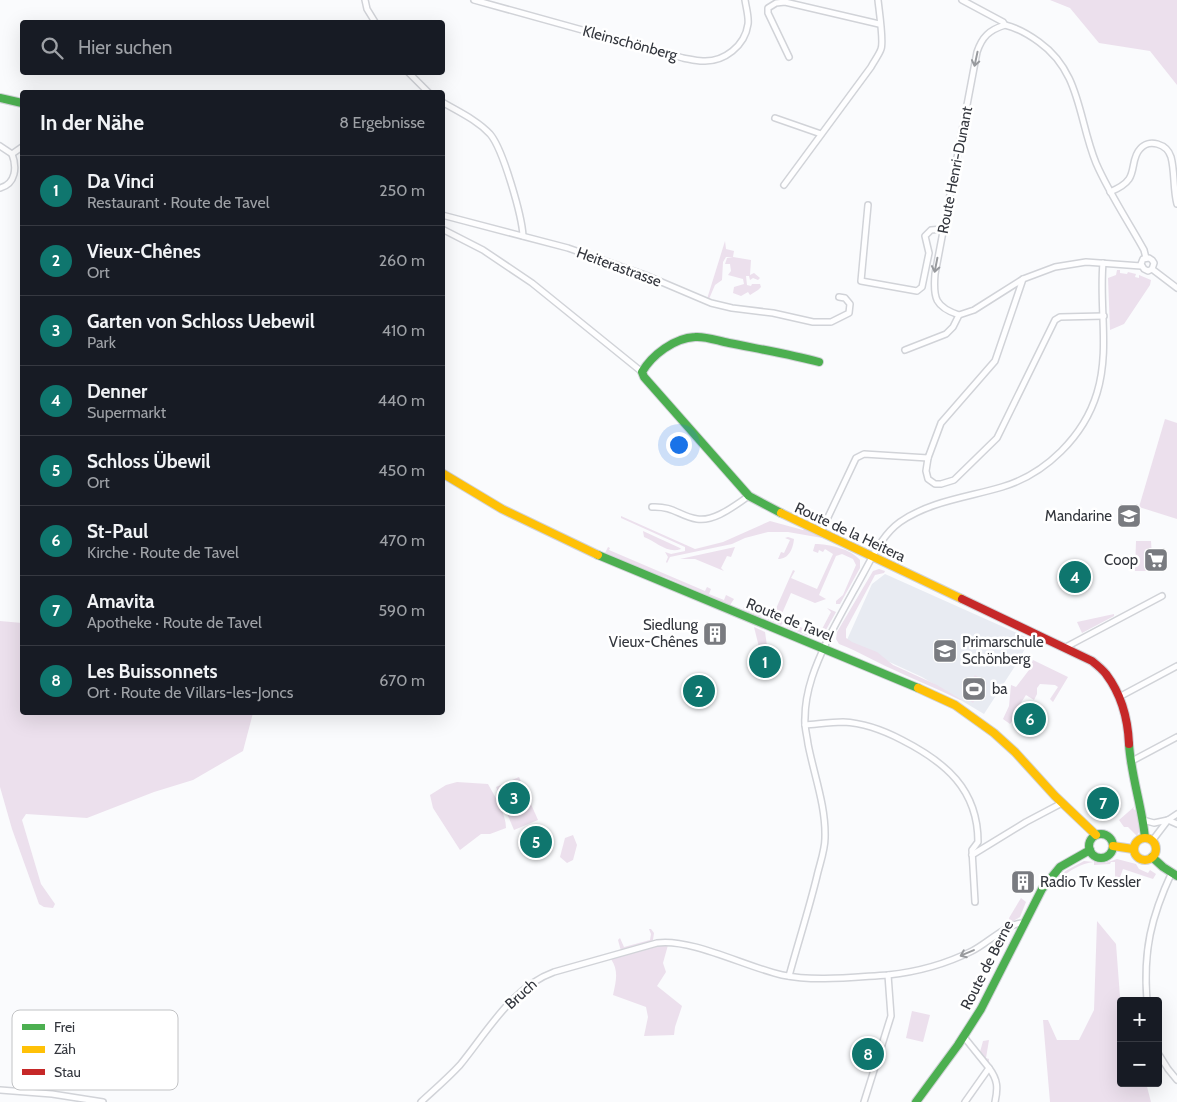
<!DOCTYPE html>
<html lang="de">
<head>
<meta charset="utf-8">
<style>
  body { margin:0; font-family:Cabin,sans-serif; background:#20242c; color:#f1f3f6 }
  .controls { position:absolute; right:15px; bottom:15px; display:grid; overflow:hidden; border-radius:5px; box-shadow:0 5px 20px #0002 }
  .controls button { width:45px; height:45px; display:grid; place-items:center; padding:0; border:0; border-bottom:1px solid #363941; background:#171b24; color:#f1f3f6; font:25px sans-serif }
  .you { position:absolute; left:678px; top:444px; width:18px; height:18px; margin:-12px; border:4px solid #fff; border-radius:50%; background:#1a73e8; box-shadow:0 0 0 8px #1a73e833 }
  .badge { display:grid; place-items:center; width:32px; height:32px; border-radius:50%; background:#0f766e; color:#fff; font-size:16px; font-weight:700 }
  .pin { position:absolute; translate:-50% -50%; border:2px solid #fff; box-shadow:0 1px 5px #0006 }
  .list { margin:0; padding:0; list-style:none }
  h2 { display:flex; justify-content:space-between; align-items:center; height:65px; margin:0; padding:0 20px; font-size:21px }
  h2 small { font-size:16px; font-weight:400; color:#9ea1a6 }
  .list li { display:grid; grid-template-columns:32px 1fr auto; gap:15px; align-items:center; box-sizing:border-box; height:70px; padding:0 20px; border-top:1px solid #363941 }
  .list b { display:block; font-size:19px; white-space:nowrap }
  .list p { margin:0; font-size:16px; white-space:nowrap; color:#9ea1a6 }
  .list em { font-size:16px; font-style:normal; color:#9ea1a6 }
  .icon { flex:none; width:28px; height:28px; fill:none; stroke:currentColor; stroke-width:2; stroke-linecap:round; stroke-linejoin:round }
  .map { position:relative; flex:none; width:1177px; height:1102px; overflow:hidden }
  .search { position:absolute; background:#171b24; box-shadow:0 5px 20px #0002; left:20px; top:20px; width:425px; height:55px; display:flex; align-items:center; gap:12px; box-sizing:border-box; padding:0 18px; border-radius:5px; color:#9ea1a6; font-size:19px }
  .panel { position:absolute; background:#171b24; box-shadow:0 5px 20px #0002; left:20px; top:90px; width:425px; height:625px; border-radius:5px }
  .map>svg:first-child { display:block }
  .built { fill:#e8ebf2 }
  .green { fill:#ece0ed }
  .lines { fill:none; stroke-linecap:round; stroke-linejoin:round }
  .street-casing { stroke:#d1d3d8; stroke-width:8 }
  .fast-casing { stroke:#d1d3d8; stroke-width:10 }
  .slow-casing { stroke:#d1d3d8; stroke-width:10 }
  .jam-casing { stroke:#d1d3d8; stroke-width:10 }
  .street { stroke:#fefeff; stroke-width:5 }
  .fast { stroke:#4caf50; stroke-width:8 }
  .slow { stroke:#ffc107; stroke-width:8 }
  .jam { stroke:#c62828; stroke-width:8 }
  .oneway { stroke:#989a9e }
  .labels { text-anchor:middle; stroke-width:5; stroke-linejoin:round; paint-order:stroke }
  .street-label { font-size:15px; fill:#33363d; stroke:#fff }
  .poi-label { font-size:15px; fill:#33363d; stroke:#fff; text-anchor:end }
  .key { fill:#fff; stroke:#c2c3c5; stroke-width:1 }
  .key-label { font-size:14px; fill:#33363d }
</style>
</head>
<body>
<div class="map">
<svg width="1177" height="1102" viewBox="0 0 1177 1102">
  <rect width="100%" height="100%" fill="#fafbfd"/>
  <polygon class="built" points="885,574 1030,639 1019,660 984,714 922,677 846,642 872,584"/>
  <g class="green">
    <polygon points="1050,0 1177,0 1177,85 1150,51 1099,43 1070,8"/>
    <polygon points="725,241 726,249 734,251 733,257 751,260 750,275 754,273 760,278 758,280 753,278 750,280 749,276 746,276 747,285 751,286 752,284 760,284 761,287 758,290 750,295 748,292 741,296 733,293 734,287 744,284 743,279 728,275 731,271 730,264 725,264 727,258 733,257 726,257 723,262 722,280 715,285 709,299 707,299"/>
    <polygon points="1117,270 1120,270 1120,273 1127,274 1128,272 1136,274 1135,277 1139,278 1139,275 1151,280 1150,285 1124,324 1110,330 1108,278 1116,275"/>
    <polygon points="1165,419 1177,423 1177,519 1139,507"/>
    <polygon points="621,516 695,549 723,542 770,521 803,530 805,528 828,539 788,532 768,532 745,538 732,544 670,557 667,563 666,562 668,557 665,552 671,554 685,551 685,547 621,518"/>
    <path d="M643,531L680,548L681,549C667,554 657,542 644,537Z"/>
    <path d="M788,537L794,539C793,549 789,559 778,559L781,552L784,553L790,540L785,538Z"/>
    <polygon points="1136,541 1151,541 1152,557 1167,558 1167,570 1157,569 1156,571 1135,571"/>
    <path d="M815,544C829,544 851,549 860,560V568L840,604H836V601L843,595L856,565L853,559L842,554L836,556L819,595L826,599L815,603L791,593L780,618L785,622L781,625L744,610L743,608L747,602L750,604L747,610L771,620L793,570L795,571L791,578L817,589L833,554L825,549L823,552L819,550L818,553L813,551Z"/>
    <polygon points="608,547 610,548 609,550 705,591 707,587 711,589 709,594 724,600 726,595 734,599 730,605 665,577 656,575 605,553"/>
    <polygon points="735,547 731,557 727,556 721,568 724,571 695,559 680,559"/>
    <path d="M879,569L885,571L884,573L875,575L846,629V638L852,642L877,652L893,665L937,685L962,700H960C938,689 915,680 892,669C874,661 858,651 839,644L836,639L837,632L873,571Z"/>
    <polygon points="827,608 836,612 822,637 811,637 786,627 792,624 811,631 816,629 821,631 831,612"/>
    <polygon points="1114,614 1114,616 1082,633 1077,622"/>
    <polygon points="0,621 22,623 22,712 253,713 243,751 193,780 154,792 87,818 26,814 22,820 41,884 55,904 53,908 44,907 39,904 12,829 0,787"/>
    <polygon points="754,627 765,632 767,646 759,647"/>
    <polygon points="1033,660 1068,677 1053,702 1050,699 1058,687 1055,685 1040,684 1037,688 1037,694 1034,700 1026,695 1017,709 1019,710 1010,724 1003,719 1009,706 1011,685 1016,687 1029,670"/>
    <polygon points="975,675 987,683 973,703 962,695"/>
    <polygon points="519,777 538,820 514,830 496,787"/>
    <path d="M457,782L488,784C495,797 506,813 506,828L490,834H481L460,850L433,808L430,795L446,785Z"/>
    <polygon points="1135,806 1133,809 1137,811 1140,830 1137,836 1128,827 1124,827 1119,820"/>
    <polygon points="573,835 577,845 573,860 567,863 560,857 565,838"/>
    <path d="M1117,859L1136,864L1139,869L1148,873L1150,870L1156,874L1153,879L1123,869L1119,880L1115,878V862H1111L1110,864L1094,865V862C1081,863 1069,871 1060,879L1058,877L1067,870L1084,861L1105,863Z"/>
    <polygon points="1021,898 1026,902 1020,917 1010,923 1009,918"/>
    <polygon points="1097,921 1116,944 1121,1010 1121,1083 1146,1083 1151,1102 1050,1102 1043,1020 1048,1020 1057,1040 1079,1040 1094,1010"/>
    <polygon points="649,929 651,929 654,933 653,940 651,942 621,951 618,940 620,938 624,947 650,940 651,934"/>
    <path d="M662,945H668L663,963L666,972L657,986L682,1006L675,1027L674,1035L644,1036L648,1017L646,1007L613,995C616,981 619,971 611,959Z"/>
    <polygon points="912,1011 930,1015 923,1042 906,1038"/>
    <polygon points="989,1040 986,1058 989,1059 989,1063 980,1052 983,1041"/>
  </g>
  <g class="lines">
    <defs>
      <g id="street">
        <polyline points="365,0 367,9 375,22"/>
        <path d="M474,0L683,58C689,59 696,61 703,61C724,62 745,46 748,24C749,17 746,7 745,0"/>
        <path d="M962,0L1003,22L1005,25C1018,28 1028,34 1039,42C1081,72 1078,119 1096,163C1109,193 1128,221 1144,250L1146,258"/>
        <polyline points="789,57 768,13 768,8 776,3 785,2 879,24"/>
        <polyline points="408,72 428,92"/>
        <path d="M442,102C459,112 477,120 490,134C503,149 522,216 523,236"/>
        <polyline points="775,118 821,134"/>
        <polyline points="0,146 12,154"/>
        <path d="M784,185L871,67C874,61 879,55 881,49C884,42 879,10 878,0"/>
        <path d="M0,188C16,184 17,167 12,154L22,147"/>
        <path d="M1110,192C1117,189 1125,185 1129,179C1135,170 1132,157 1140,149C1149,138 1167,144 1171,157C1175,172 1173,189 1177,204"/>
        <polyline points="868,205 861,281 917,291 922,287 929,253 925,236 931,230 943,229"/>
        <polyline points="442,215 568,248 645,275 711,303 732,308 773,313 813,322 831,322 849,313 850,304 845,298 839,297"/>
        <polyline points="442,229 483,250 532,283 642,372"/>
        <polyline points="1152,269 1154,263 1152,260 1149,258 1143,259 1141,264 1144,269 1148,271 1152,269 1177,288"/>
        <path d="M959,315C935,307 933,298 935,274L977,52C982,37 989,30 1005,25"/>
        <polyline points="905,350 946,334 953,327 959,315 974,310 1023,279 1055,267 1086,262 1141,266"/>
        <polyline points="928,458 926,471 928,479 935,484 941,484 954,480 997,438 1055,320 1060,317 1104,316"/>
        <path d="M652,507C674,506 679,516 697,519C715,522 735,505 749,496"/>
        <polyline points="821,532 856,458 864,454 928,458 941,423 995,361 1023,279"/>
        <polyline points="1066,647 1162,596"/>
        <polyline points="1119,697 1177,666"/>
        <path d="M805,725C818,724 831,722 843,722C863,723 885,731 902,740C945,762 978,789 978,842L972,850L975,902"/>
        <polyline points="1130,762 1177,737"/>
        <polyline points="1143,820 1154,823 1168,820"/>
        <polyline points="1168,820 1177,824"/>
        <polyline points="1152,841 1168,820 1177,814"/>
        <polyline points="972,855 1026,822 1062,803"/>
        <path d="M789,976C798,943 809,909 817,876C820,863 825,850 825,838C826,806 814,775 808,744C807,735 804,726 805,718C805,690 816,664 828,639C839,617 851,596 863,574C873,556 882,535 900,522C930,501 969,497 1002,487C1046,474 1084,436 1097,393C1110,350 1099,307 1103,263"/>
        <path d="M1147,1001C1143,951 1151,917 1172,872"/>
        <polyline points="964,1037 989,1068 965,1102"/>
        <polyline points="1158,1053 1168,1069 1177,1080"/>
        <path d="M989,1068C998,1080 998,1088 995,1102"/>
        <polyline points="0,1090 52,1094 103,1102"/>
        <path d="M421,1102C434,1090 448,1078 460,1065C487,1032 512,987 554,972L657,943C691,938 746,967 782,975C815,982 854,977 888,975C916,972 946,964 972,951C987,944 1008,922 1024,923"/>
        <polyline points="864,1102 891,1016 888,975"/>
      </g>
      <g id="fast">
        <polyline points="0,98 22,103"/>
        <path d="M781,513L749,496L644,377L642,372C652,355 674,338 695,337C706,336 718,341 729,343C759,349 789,354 819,362"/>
        <polyline points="598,555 918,688"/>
        <path d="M1129,744C1131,776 1142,806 1145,838"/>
        <circle cx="1101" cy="846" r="12"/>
        <polyline points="1152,857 1163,867 1177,876"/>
        <polyline points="916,1102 958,1045 981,1009 1042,889 1060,867 1090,850"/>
      </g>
      <g id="slow">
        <polyline points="442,473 502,509 598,555"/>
        <polyline points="781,513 962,599"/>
        <polyline points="918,688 955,705 994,733 1015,752 1055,796 1096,835"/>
        <circle cx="1145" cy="849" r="11"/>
        <polyline points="1113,846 1133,849"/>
      </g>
      <path id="jam" d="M962,599L1092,661C1097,665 1102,669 1106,674C1121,694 1128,720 1129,744"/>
    </defs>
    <use href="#street" class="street-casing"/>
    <use href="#fast" class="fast-casing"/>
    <use href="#slow" class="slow-casing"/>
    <use href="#jam" class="jam-casing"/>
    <use href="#street" class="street"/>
    <use href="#fast" class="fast"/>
    <use href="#slow" class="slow"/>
    <use href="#jam" class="jam"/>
  </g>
  <defs><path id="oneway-shaft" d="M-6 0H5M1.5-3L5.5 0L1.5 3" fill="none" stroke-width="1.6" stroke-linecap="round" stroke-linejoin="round" transform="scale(1.25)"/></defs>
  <g class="oneway">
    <use href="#oneway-shaft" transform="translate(976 59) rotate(102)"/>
    <use href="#oneway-shaft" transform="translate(936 265) rotate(101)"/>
    <use href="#oneway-shaft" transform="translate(967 953) rotate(157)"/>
  </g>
  <defs>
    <symbol id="school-square" viewBox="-11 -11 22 22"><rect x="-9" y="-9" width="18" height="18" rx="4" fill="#797b80" stroke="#fff"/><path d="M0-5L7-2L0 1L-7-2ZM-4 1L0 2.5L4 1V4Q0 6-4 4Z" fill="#fff"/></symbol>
    <symbol id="supermarket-square" viewBox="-11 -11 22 22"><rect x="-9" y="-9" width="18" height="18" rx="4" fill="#797b80" stroke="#fff"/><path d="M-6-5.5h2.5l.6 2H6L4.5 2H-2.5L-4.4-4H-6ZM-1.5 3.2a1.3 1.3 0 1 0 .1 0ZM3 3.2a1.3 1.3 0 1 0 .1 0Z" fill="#fff"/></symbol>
    <symbol id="building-square" viewBox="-11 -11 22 22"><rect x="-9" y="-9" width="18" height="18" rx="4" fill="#797b80" stroke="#fff"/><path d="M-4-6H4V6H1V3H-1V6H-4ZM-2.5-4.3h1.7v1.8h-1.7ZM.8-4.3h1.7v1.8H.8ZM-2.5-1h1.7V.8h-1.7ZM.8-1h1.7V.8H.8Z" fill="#fff"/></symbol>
    <symbol id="stadium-square" viewBox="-11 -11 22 22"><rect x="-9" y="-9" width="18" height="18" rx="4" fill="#797b80" stroke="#fff"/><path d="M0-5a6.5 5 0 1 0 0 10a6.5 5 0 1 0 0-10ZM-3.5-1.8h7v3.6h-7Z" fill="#fff"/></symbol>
  </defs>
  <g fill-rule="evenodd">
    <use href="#school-square" x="1115" y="502" width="28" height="28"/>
    <use href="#supermarket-square" x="1142" y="546" width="28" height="28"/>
    <use href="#building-square" x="701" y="620" width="28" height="28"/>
    <use href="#school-square" x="931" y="637" width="28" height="28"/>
    <use href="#stadium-square" x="960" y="675" width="28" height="28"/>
    <use href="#building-square" x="1009" y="868" width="28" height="28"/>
  </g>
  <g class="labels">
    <g class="street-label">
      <text transform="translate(630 43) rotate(15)" y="5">Kleinschönberg</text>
      <text transform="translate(955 170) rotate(-79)" y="5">Route Henri-Dunant</text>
      <text transform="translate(619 267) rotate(20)" y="5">Heiterastrasse</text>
      <text transform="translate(850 532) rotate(25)" y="5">Route de la Heitera</text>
      <text transform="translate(790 620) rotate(22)" y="5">Route de Tavel</text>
      <text transform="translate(987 965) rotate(-63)" y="5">Route de Berne</text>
      <text transform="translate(521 994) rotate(-42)" y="5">Bruch</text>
    </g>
    <g class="poi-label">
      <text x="1112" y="521">Mandarine</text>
      <text x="1138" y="565">Coop</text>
      <text x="698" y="630">Siedlung<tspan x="698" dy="17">Vieux-Chênes</tspan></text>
      <text x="962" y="647" text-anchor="start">Primarschule<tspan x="962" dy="17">Schönberg</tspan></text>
      <text x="992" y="694" text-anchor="start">ba</text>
      <text x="1040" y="887" text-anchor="start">Radio Tv Kessler</text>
    </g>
  </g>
  <rect x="12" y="1010" width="166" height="80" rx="8" class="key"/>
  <rect x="22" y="1024" width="23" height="6" fill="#4caf50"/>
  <rect x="22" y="1046" width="23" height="7" fill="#ffc107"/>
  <rect x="22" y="1069" width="23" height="6" fill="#c62828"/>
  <g class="key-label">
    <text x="54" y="1032">Frei</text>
    <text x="54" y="1054">Zäh</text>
    <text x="54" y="1077">Stau</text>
  </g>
</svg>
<div class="controls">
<button>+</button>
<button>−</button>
</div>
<div class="you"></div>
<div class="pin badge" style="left:765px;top:662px">1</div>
<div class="pin badge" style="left:699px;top:691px">2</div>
<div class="pin badge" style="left:514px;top:798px">3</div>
<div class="pin badge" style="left:1075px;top:577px">4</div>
<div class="pin badge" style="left:536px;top:842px">5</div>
<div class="pin badge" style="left:1030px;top:719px">6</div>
<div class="pin badge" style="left:1103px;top:803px">7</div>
<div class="pin badge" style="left:868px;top:1054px">8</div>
<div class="search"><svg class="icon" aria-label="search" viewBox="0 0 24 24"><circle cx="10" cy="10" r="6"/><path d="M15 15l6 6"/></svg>Hier suchen</div>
<section class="panel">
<h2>In der Nähe<small>8 Ergebnisse</small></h2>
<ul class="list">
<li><span class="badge">1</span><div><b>Da Vinci</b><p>Restaurant · Route de Tavel</p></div><em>250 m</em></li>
<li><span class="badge">2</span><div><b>Vieux-Chênes</b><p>Ort</p></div><em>260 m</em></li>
<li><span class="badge">3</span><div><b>Garten von Schloss Uebewil</b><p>Park</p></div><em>410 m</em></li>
<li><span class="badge">4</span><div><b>Denner</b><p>Supermarkt</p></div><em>440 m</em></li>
<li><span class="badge">5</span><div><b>Schloss Übewil</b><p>Ort</p></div><em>450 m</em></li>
<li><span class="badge">6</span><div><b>St-Paul</b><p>Kirche · Route de Tavel</p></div><em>470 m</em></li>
<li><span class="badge">7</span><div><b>Amavita</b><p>Apotheke · Route de Tavel</p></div><em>590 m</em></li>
<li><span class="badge">8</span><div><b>Les Buissonnets</b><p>Ort · Route de Villars-les-Joncs</p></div><em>670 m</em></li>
</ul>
</section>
</div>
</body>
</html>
